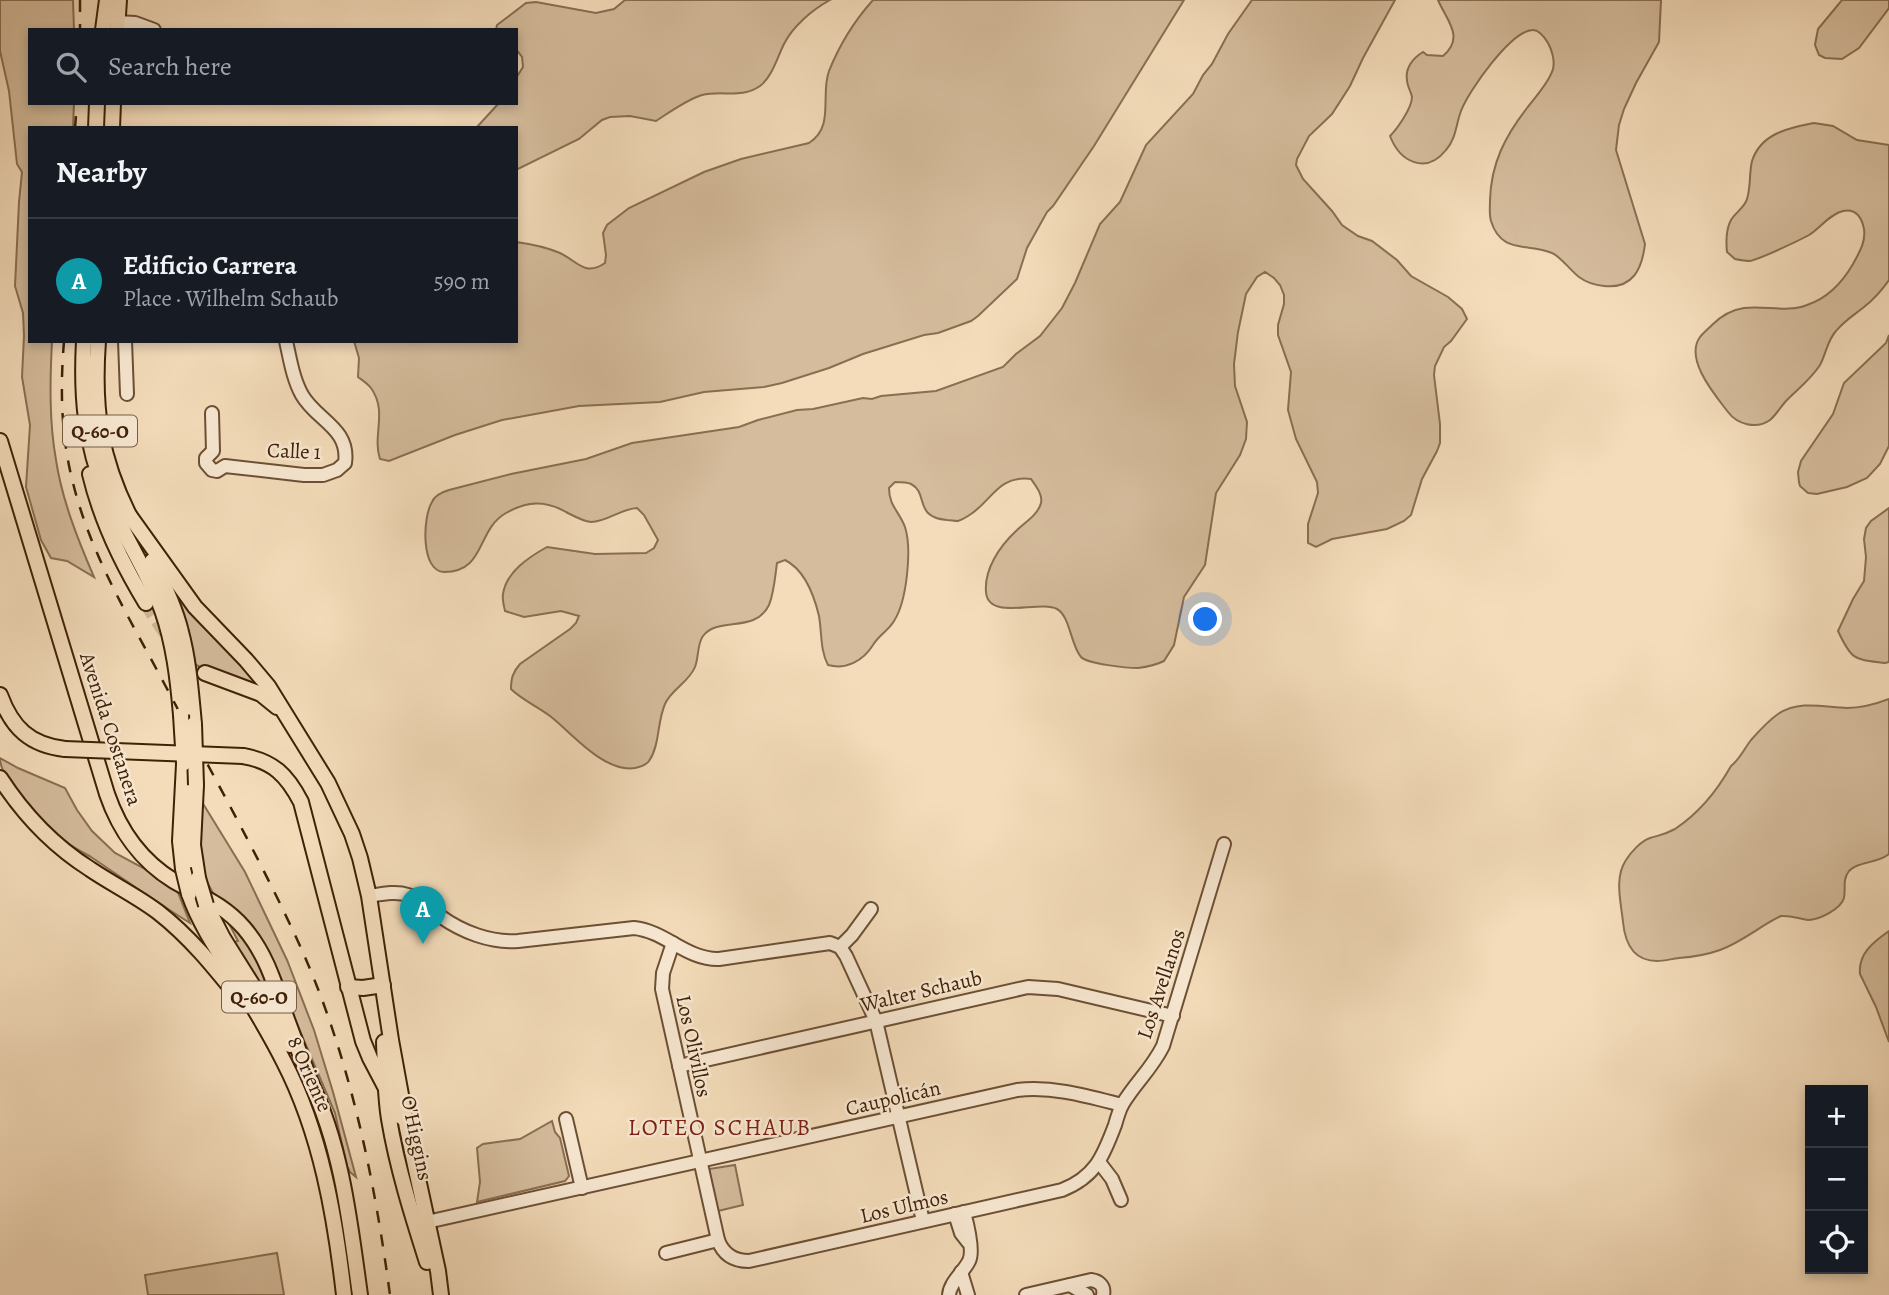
<!DOCTYPE html>
<html lang="en">
<head>
<meta charset="utf-8">
<style>
  body { margin:0; font-family:Alegreya,serif; background:#20242c; color:#f1f3f6 }
  .controls { position:absolute; right:21px; bottom:21px; display:grid; overflow:hidden; border-radius:0px; box-shadow:0 4px 10px #0003 }
  .controls button { width:63px; height:63px; display:grid; place-items:center; padding:0; border:0; border-bottom:2px solid #363941; background:#171b24; color:#f1f3f6; font:35px sans-serif }
  .you { position:absolute; left:1206px; top:620px; width:24px; height:24px; margin:-18px; border:5px solid #fff; border-radius:50%; background:#1a73e8; box-shadow:0 0 0 10px #1a73e833 }
  .badge { display:grid; place-items:center; width:46px; height:46px; border-radius:50%; background:#c59692; color:#fff; font-size:23px; font-weight:700 }
  .pin { position:absolute; translate:-50% -58px; filter:drop-shadow(0 2px 4px #0008) }
  .pin::after { content:''; position:absolute; top:37px; width:24px; height:21px; background:inherit; clip-path:polygon(0 0,100% 0,50% 100%) }
  .list { margin:0; padding:0; list-style:none }
  h2 { display:flex; justify-content:space-between; align-items:center; height:91px; margin:0; padding:0 28px; font-size:30px }
  h2 small { font-size:23px; font-weight:400; color:#9ea1a6 }
  .list li { display:grid; grid-template-columns:46px 1fr auto; gap:21px; align-items:center; box-sizing:border-box; height:126px; padding:0 28px; border-top:2px solid #363941 }
  .list b { display:block; font-size:26px; white-space:nowrap }
  .list p { margin:0; font-size:23px; white-space:nowrap; color:#9ea1a6 }
  .list em { font-size:23px; font-style:normal; color:#9ea1a6 }
  .icon { flex:none; width:38px; height:38px; fill:none; stroke:currentColor; stroke-width:2; stroke-linecap:round; stroke-linejoin:round }
  .map { position:relative; flex:none; width:1889px; height:1295px; overflow:hidden }
  .search { position:absolute; background:#171b24; box-shadow:0 4px 10px #0003; left:28px; top:28px; width:490px; height:77px; display:flex; align-items:center; gap:18px; box-sizing:border-box; padding:0 24px; border-radius:0px; color:#9ea1a6; font-size:26px }
  .panel { position:absolute; background:#171b24; box-shadow:0 4px 10px #0003; left:28px; top:126px; width:490px; height:217px; border-radius:0px }
  .map>svg:first-child { display:block }
  .green { fill:#d5bc9c; stroke:#8a6e52; stroke-width:2 }
  .lines { fill:none; stroke-linecap:round; stroke-linejoin:round }
  .major-tunnel { stroke:#d0b796; stroke-width:14; stroke-dasharray:14 7; stroke-linecap:butt }
  .minor-casing { stroke:#6c5034; stroke-width:16 }
  .major-casing { stroke:#3f2107; stroke-width:18 }
  .minor { stroke:#f8e8d2; stroke-width:12 }
  .major { stroke:#f4dcba; stroke-width:14 }
  .rail { stroke:#3f2107; stroke-width:2.5; stroke-dasharray:12 12; stroke-linecap:butt }
  .major-bridge-casing { stroke:#3f2107; stroke-width:18; stroke-linecap:butt }
  .major-bridge { stroke:#f4dcba; stroke-width:14 }
  .labels { text-anchor:middle; stroke-width:5; stroke-linejoin:round; paint-order:stroke }
  .shield { fill:#f8e8d2; stroke:#765d44; stroke-width:2 }
  .shield-label { font-size:19px; font-weight:bold; fill:#3f2107 }
  .street-label { font-size:21px; fill:#3f2107; stroke:#f8e8d2 }
  .neighbourhood-label { font-size:23px; letter-spacing:2px; fill:#7a1f14; stroke:#f8e8d2 }
</style>
</head>
<body>
<div class="map">
<svg width="1889" height="1295" viewBox="0 0 1889 1295">
  <rect width="100%" height="100%" fill="#f4dcba"/>
  <filter id="stains"><feTurbulence type="fractalNoise" baseFrequency=".00286" numOctaves="4"/><feColorMatrix values="0 0 0 0 .2 0 0 0 0 .09 0 0 0 0 .02 0 0 0 .5 -.17"/></filter>
  <radialGradient id="worn" r=".72"><stop offset=".6" stop-color="#630" stop-opacity="0"/><stop offset="1" stop-color="#630" stop-opacity=".3"/></radialGradient>
  <g class="green">
    <path d="M0,0H73L74,30H30V103H74L73,128H30V341H52C50,380 49,421 56,460C62,500 78,540 94,577L67,561L51,558L41,540L26,487L30,425L22,377L24,336L23,313L15,286L19,202L22,172L17,164L9,91L0,51Z"/>
    <path d="M625,0H830C812,10 793,26 784,44C777,58 772,77 760,86C741,99 722,90 702,95C686,100 670,112 656,121L630,116L610,117L602,120L579,139L516,170V128H476L499,103H516V78L523,67L522,57L516,49V30H496L497,25L526,3L536,2L596,13L614,9Z"/>
    <path d="M873,0H1184L1094,146L1053,206L1047,212L1027,248L1017,279L978,316L971,321L938,333L924,335L863,354L829,368L782,383L764,387L704,392L660,402L579,406L502,420L455,435L389,461L380,459C372,435 388,412 371,388C368,384 362,380 358,377L359,358L354,341H516V242C531,244 546,247 560,253C577,261 585,277 605,263L606,255L603,233L607,225L629,208L704,172L741,159L809,143C835,127 820,95 829,71C839,46 855,20 873,0Z"/>
    <path d="M1252,0H1395L1363,58L1350,86L1332,114L1309,136L1297,159L1296,165L1303,179L1332,211L1342,225L1358,236L1372,241L1397,260L1411,276L1448,297L1462,309L1467,319L1451,341L1444,347L1435,366L1434,375L1440,424V443L1437,451L1422,479L1411,515L1404,521L1387,529L1332,539L1316,547L1308,543V524L1318,493L1317,482L1296,439L1288,410L1291,372L1278,335V325L1284,304V295L1280,285L1274,278L1265,272L1257,277L1246,294L1238,332L1234,364L1235,386L1247,422L1246,439L1240,455L1216,493L1205,565L1184,597L1174,645L1164,661C1156,665 1147,667 1138,668C1128,668 1087,664 1081,657C1071,646 1070,616 1057,609C1039,600 988,621 986,592C984,569 1000,546 1016,531C1024,523 1038,515 1041,503C1043,495 1036,486 1031,479C997,475 992,502 968,516C965,518 961,520 958,521C954,521 951,520 947,520C913,517 929,493 911,484C907,482 899,482 895,482L889,488C889,506 899,511 905,527C912,549 907,601 894,621C889,630 878,636 873,645C863,661 846,670 828,665C820,650 822,633 819,616C814,595 805,570 785,560L777,563C775,577 774,593 769,605C755,634 718,616 703,636C697,644 699,657 695,667C689,682 671,690 665,704C657,722 660,745 649,761C646,765 640,767 635,768C604,773 572,733 550,716C537,706 522,700 511,689C511,678 513,672 520,664L570,629L576,623L579,616L561,611L524,617L505,611C504,606 502,599 503,594C506,572 529,557 547,547L595,554L646,553L654,548L658,540L644,515L637,508C620,509 607,522 591,522C582,521 574,516 566,512C545,500 527,501 506,513C476,530 486,572 444,572C420,571 423,516 432,502C435,495 442,492 449,490L511,474L586,459L632,443L739,427L758,420L797,410L813,409L863,398L872,399L881,396L936,391L1003,367L1016,354L1040,336L1062,308L1075,283L1100,224L1120,202L1146,145L1193,94L1203,75L1212,64L1228,34Z"/>
    <path d="M1438,0H1661L1659,42L1636,83L1624,109L1619,125L1616,150L1645,244C1642,269 1633,289 1604,286C1594,285 1587,283 1579,277C1571,271 1560,256 1552,253C1527,243 1501,254 1491,221C1489,214 1490,207 1490,200C1491,164 1505,136 1527,108C1535,97 1549,83 1553,69C1555,61 1552,50 1548,43C1545,38 1539,30 1533,30C1511,30 1468,92 1461,111C1456,124 1456,139 1446,150C1426,175 1400,162 1390,136C1397,129 1412,108 1412,97C1411,91 1407,86 1407,80C1405,68 1413,58 1423,52L1427,55L1443,56C1465,37 1447,21 1438,0Z"/>
    <polygon points="1842,0 1889,0 1889,8 1859,48 1842,59 1825,58 1819,55 1815,45 1818,29"/>
    <path d="M1814,123L1833,126L1857,140L1889,145V280C1882,290 1873,300 1864,307C1854,315 1844,321 1836,331C1827,341 1826,354 1820,365C1811,379 1799,388 1787,400C1781,406 1777,414 1770,420C1756,430 1737,424 1728,412C1715,395 1684,359 1700,337C1703,333 1708,329 1712,325C1721,316 1730,310 1744,308C1764,305 1787,313 1807,305C1828,298 1842,283 1853,264C1859,253 1866,242 1864,229C1862,218 1856,208 1843,211C1830,214 1820,228 1809,235C1800,240 1760,259 1750,261C1745,261 1740,260 1735,259L1727,252C1726,242 1726,229 1731,220C1735,213 1745,207 1747,199C1751,187 1749,173 1752,161C1761,133 1789,128 1814,123Z"/>
    <polygon points="1889,335 1889,446 1880,464 1867,478 1847,487 1817,494 1808,493 1800,486 1799,482 1798,472 1801,461 1833,414 1844,383 1886,343"/>
    <path d="M1889,508V662L1885,663C1854,659 1852,661 1838,631L1853,599L1864,581L1866,557L1864,539L1866,528L1871,521Z"/>
    <polygon points="171,581 265,691 211,673 191,662"/>
    <path d="M1889,699V854C1877,864 1858,861 1849,871C1842,880 1846,888 1844,898C1841,909 1819,920 1808,920C1799,919 1791,915 1781,916C1760,926 1742,942 1720,950C1706,955 1693,957 1679,958C1671,959 1664,961 1657,961C1633,961 1625,943 1623,922C1621,902 1614,878 1626,860C1631,852 1641,841 1650,838C1660,835 1664,835 1675,829C1699,813 1717,791 1731,766C1740,759 1744,749 1751,740C1759,731 1768,721 1778,714C1800,700 1823,707 1847,708C1861,708 1876,704 1889,699Z"/>
    <path d="M0,758L18,768L65,788L77,810L92,831L115,853L175,885L190,923C156,902 124,879 91,857C81,851 69,846 60,837C42,822 0,781 0,758Z"/>
    <polygon points="202,802 245,872 287,960 314,1030 333,1092 356,1177 350,1172 347,1166 335,1113 294,1017 282,980 266,946 255,929 213,893 207,882 197,844"/>
    <polygon points="226,918 244,937 261,961 278,1013 231,943 238,941"/>
    <path d="M1889,931V1042L1876,1007L1860,974C1858,954 1873,942 1889,931Z"/>
    <polygon points="552,1121 555,1132 560,1138 569,1176 565,1181 477,1202 480,1182 477,1148 483,1144 520,1139"/>
    <polygon points="735,1165 743,1205 718,1211 709,1169"/>
    <polygon points="277,1253 284,1295 148,1295 145,1275"/>
  </g>
  <g class="lines">
    <path class="major-tunnel" d="M146,603C162,629 179,655 205,673"/>
    <defs>
      <g id="minor">
        <polyline points="117,22 135,23 154,30"/>
        <polyline points="125,341 127,394"/>
        <path d="M212,413L213,451L206,458V463L212,470L217,471L225,466L304,475H323L337,470L345,463C350,428 316,420 302,395C293,379 290,359 286,341"/>
        <path d="M369,896C382,894 396,891 408,895C421,898 429,909 440,916C462,932 491,943 518,941L634,928C665,931 687,960 719,959L830,943L840,947"/>
        <path d="M673,943L663,973L662,989L718,1240C723,1254 733,1261 749,1261L1062,1190C1095,1177 1103,1157 1115,1125C1117,1118 1119,1111 1122,1105C1135,1083 1151,1070 1163,1046L1224,844"/>
        <polyline points="840,947 846,956 876,1021 923,1221"/>
        <polyline points="840,947 852,935 871,909"/>
        <polyline points="679,1066 1028,987 1058,989 1173,1016"/>
        <polyline points="566,1119 582,1188"/>
        <polyline points="1099,1162 1112,1179 1121,1200"/>
        <polyline points="955,1214 961,1233 968,1242"/>
        <path d="M418,1224L1017,1090C1054,1086 1087,1096 1122,1105"/>
        <polyline points="666,1253 718,1240"/>
        <polyline points="961,1272 968,1295"/>
        <polyline points="1070,1285 1087,1295"/>
        <path d="M949,1295C950,1282 963,1273 969,1261C974,1252 967,1223 964,1212"/>
        <path d="M1026,1295L1091,1280C1099,1281 1105,1286 1103,1295"/>
      </g>
      <g id="major">
        <polyline points="103,30 107,0"/>
        <polyline points="117,30 119,0"/>
        <polyline points="96,128 97,103"/>
        <polyline points="112,128 113,103"/>
        <path d="M84,341C81,396 85,443 106,494C122,534 147,570 162,610C174,644 178,680 181,715"/>
        <path d="M98,341C93,410 100,459 132,521"/>
        <path d="M0,441L107,794C119,829 141,861 174,881C200,896 223,904 244,928C266,954 274,982 285,1014C294,1039 304,1064 313,1088"/>
        <path d="M90,474C101,520 121,562 146,603"/>
        <polyline points="129,515 195,607 246,660 268,686 328,783 352,834 360,858 369,896 391,1040 407,1128 438,1271 441,1295"/>
        <path d="M152,561C164,584 175,607 181,632C189,662 191,693 194,724"/>
        <polyline points="205,673 261,694 277,707"/>
        <path d="M0,695C12,728 30,745 65,749"/>
        <path d="M243,756C273,761 287,775 301,802L363,1041L370,1058L401,1117"/>
        <path d="M0,778C24,815 52,845 90,869C112,884 137,896 158,912C190,937 214,967 239,998"/>
        <polyline points="196,785 193,845 198,878"/>
        <polyline points="183,869 180,841 184,764"/>
        <path d="M189,894C200,925 218,951 236,979C253,1006 270,1034 284,1062C321,1134 335,1216 344,1295"/>
        <polyline points="206,905 223,938 290,1045"/>
        <polyline points="348,987 363,988 383,985"/>
        <path d="M384,1042C385,1068 385,1094 389,1119C397,1167 412,1215 427,1262"/>
        <path d="M310,1081C342,1147 350,1223 360,1295"/>
      </g>
    </defs>
    <use href="#minor" class="minor-casing"/>
    <use href="#major" class="major-casing"/>
    <use href="#minor" class="minor"/>
    <use href="#major" class="major"/>
    <g class="rail">
      <polyline points="80,0 80,30"/>
      <polyline points="75,128 77,103"/>
      <path d="M64,341C60,389 61,437 73,483C91,556 130,619 165,685C211,772 260,858 301,948C350,1058 374,1176 390,1295"/>
    </g>
    <defs>
      <g id="major-bridge">
        <polyline points="181,715 184,763"/>
        <polyline points="194,724 196,785"/>
        <polyline points="65,749 243,756"/>
        <polyline points="183,869 189,894"/>
        <polyline points="198,878 206,905"/>
      </g>
    </defs>
    <use href="#major-bridge" class="major-bridge-casing"/>
    <use href="#major-bridge" class="major-bridge"/>
  </g>
  <g class="labels">
    <g class="shield">
      <rect x="63" y="415.5" width="74" height="31" rx="5"/>
      <rect x="222" y="981.5" width="74" height="31" rx="5"/>
    </g>
    <g class="shield-label">
      <text x="100" y="438">Q-60-O</text>
      <text x="259" y="1004">Q-60-O</text>
    </g>
    <g class="street-label">
      <text transform="translate(294 451) rotate(2)" y="7">Calle 1</text>
      <text transform="translate(111 729) rotate(72)" y="7">Avenida Costanera</text>
      <text transform="translate(1161 984) rotate(-72)" y="7">Los Avellanos</text>
      <text transform="translate(921 991) rotate(-13)" y="7">Walter Schaub</text>
      <text transform="translate(694 1046) rotate(78)" y="7">Los Olivillos</text>
      <text transform="translate(310 1074) rotate(66)" y="7">8 Oriente</text>
      <text transform="translate(893 1098) rotate(-13)" y="7">Caupolicán</text>
      <text transform="translate(417 1138) rotate(78)" y="7">O'Higgins</text>
      <text transform="translate(904 1206) rotate(-13)" y="7">Los Ulmos</text>
    </g>
    <g class="neighbourhood-label">
      <text x="720" y="1135">LOTEO SCHAUB</text>
    </g>
  </g>
  <rect width="100%" height="100%" filter="url(#stains)"/>
  <rect width="100%" height="100%" fill="url(#worn)"/>
</svg>
<div class="controls">
<button>+</button>
<button>−</button>
<button><svg class="icon" aria-label="locate" viewBox="0 0 24 24"><circle cx="12" cy="12" r="6"/><path d="M12 2v4M12 18v4M2 12h4M18 12h4"/></svg></button>
</div>
<div class="you"></div>
<div class="pin badge" style="left:423px;top:944px;background:#0f9aa8">A</div>
<div class="search"><svg class="icon" aria-label="search" viewBox="0 0 24 24"><circle cx="10" cy="10" r="6"/><path d="M15 15l6 6"/></svg>Search here</div>
<section class="panel">
<h2>Nearby<small></small></h2>
<ul class="list">
<li><span class="badge" style="background:#0f9aa8">A</span><div><b>Edificio Carrera</b><p>Place · Wilhelm Schaub</p></div><em>590 m</em></li>
</ul>
</section>
</div>
</body>
</html>
